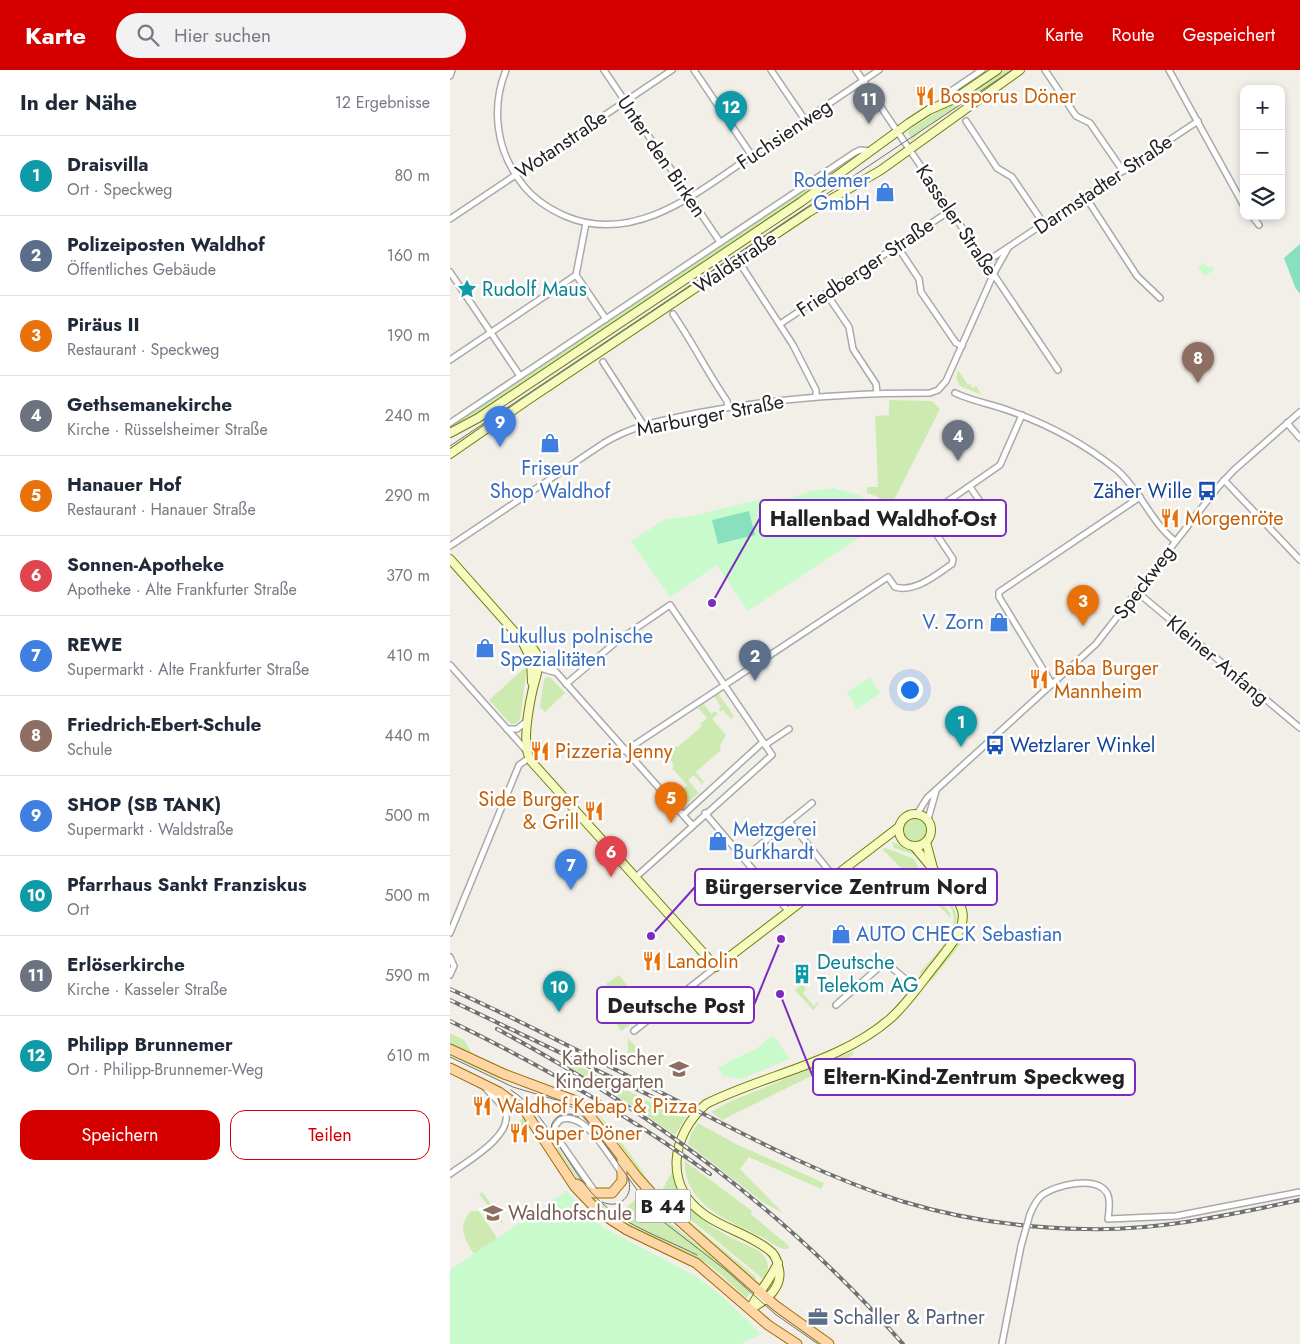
<!DOCTYPE html>
<html lang="de">
<head>
<meta charset="utf-8">
<style>
  body { margin:0; font-family:Jost,sans-serif; background:#f2f2f3; color:#1f2937 }
  .controls { position:absolute; right:15px; top:15px; display:grid; overflow:hidden; border-radius:10px; box-shadow:0 2px 8px #0003 }
  .controls button { width:45px; height:45px; display:grid; place-items:center; padding:0; border:0; border-bottom:1px solid #e0e1e3; background:#fff; color:#1f2937; font:25px sans-serif }
  .you { position:absolute; left:459px; top:619px; width:18px; height:18px; margin:-12px; border:4px solid #fff; border-radius:50%; background:#1a73e8; box-shadow:0 0 0 8px #1a73e833 }
  .badge { display:grid; place-items:center; width:32px; height:32px; border-radius:50%; background:#d40000; color:#fff; font-size:16px; font-weight:700 }
  .pin { position:absolute; translate:-50% -41px; filter:drop-shadow(0 1px 2px #0008) }
  .pin::after { content:''; position:absolute; top:26px; width:18px; height:15px; background:inherit; clip-path:polygon(0 0,100% 0,50% 100%) }
  .list { margin:0; padding:0; list-style:none }
  h2 { display:flex; justify-content:space-between; align-items:center; height:65px; margin:0; padding:0 20px; font-size:21px }
  h2 small { font-size:16px; font-weight:400; color:#747a83 }
  .list li { display:grid; grid-template-columns:32px 1fr auto; gap:15px; align-items:center; box-sizing:border-box; height:80px; padding:0 20px; border-top:1px solid #e0e1e3 }
  .list b { display:block; font-size:19px; white-space:nowrap }
  .list p { margin:0; font-size:16px; white-space:nowrap; color:#747a83 }
  .list em { font-size:16px; font-style:normal; color:#747a83 }
  .actions { display:flex; gap:10px; padding:15px 20px }
  .actions a { flex:1; padding:11px 0; border:1px solid #d40000; border-radius:15px; text-align:center; font-size:18px; color:#d40000 }
  .actions .main { background:#d40000; color:#fff }
  .icon { flex:none; width:28px; height:28px; fill:none; stroke:currentColor; stroke-width:2; stroke-linecap:round; stroke-linejoin:round }
  .map { position:relative; flex:none; width:850px; height:1274px; overflow:hidden }
  header { display:flex; align-items:center; gap:30px; box-sizing:border-box; height:70px; padding:0 25px; background:#d40000; color:#fff }
  header strong { font-size:24px }
  nav { display:flex; gap:28px; margin-inline-start:auto; font-size:18px }
  .search { width:350px; height:45px; background:#f2f2f3; display:flex; align-items:center; gap:12px; box-sizing:border-box; padding:0 18px; border-radius:28px; color:#747a83; font-size:19px }
  main { display:flex }
  aside { flex:1; background:#fff }
  .map>svg:first-child { display:block }
  .grass { fill:#cdebb0 }
  .park { fill:#c8facc }
  .pitch { fill:#88e0be }
  .lines { fill:none; stroke-linecap:round; stroke-linejoin:round }
  .street-casing { stroke:#a9a9a9; stroke-width:8 }
  .secondary-casing { stroke:#707d05; stroke-width:10 }
  .primary-casing { stroke:#a06b00; stroke-width:11 }
  .street { stroke:#fff; stroke-width:5 }
  .secondary { stroke:#f7fabf; stroke-width:8 }
  .primary { stroke:#fcd6a4; stroke-width:9 }
  .tram { stroke:#707070; stroke-width:1 }
  .rail-casing { stroke:#707070; stroke-width:4 }
  .rail { stroke:#fff; stroke-width:2; stroke-dasharray:5.5; stroke-linecap:butt }
  .street-bridge-casing { stroke:#a9a9a9; stroke-width:8; stroke-linecap:butt }
  .street-bridge { stroke:#fff; stroke-width:5 }
  .labels { text-anchor:middle; stroke-width:5; stroke-linejoin:round; paint-order:stroke }
  .shield { fill:#fff; stroke:#646464; stroke-width:1 }
  .shield-label { font-size:19px; font-weight:bold; fill:#222 }
  .food-label { font-size:20px; fill:#c56008; stroke:#fff; text-anchor:start }
  .street-label { font-size:20px; fill:#222; stroke:#fff }
  .shop-label { font-size:20px; fill:#366cbe; stroke:#fff; text-anchor:start }
  .culture-label { font-size:20px; fill:#0d838f; stroke:#fff; text-anchor:start }
  .transit-label { font-size:20px; fill:#164399; stroke:#fff; text-anchor:end }
  .education-label { font-size:20px; fill:#785e54; stroke:#fff; text-anchor:end }
  .service-label { font-size:20px; fill:#4e5e75; stroke:#fff; text-anchor:start }
  .leader { fill:none; stroke:#7b2cbf; stroke-width:2 }
  .callout-dot { fill:#7b2cbf; stroke:#fff; stroke-width:2 }
  .callout { fill:#fff; stroke:#7b2cbf; stroke-width:2 }
  .callout-label { font-size:21px; text-anchor:middle; font-weight:bold; fill:#222 }
</style>
</head>
<body>
<header>
<strong>Karte</strong>
<div class="search"><svg class="icon" aria-label="search" viewBox="0 0 24 24"><circle cx="10" cy="10" r="6"/><path d="M15 15l6 6"/></svg>Hier suchen</div>
<nav><a>Karte</a><a>Route</a><a>Gespeichert</a></nav>
</header>
<main>
<aside>
<h2>In der Nähe<small>12 Ergebnisse</small></h2>
<ul class="list">
<li><span class="badge" style="background:#0f9aa8">1</span><div><b>Draisvilla</b><p>Ort · Speckweg</p></div><em>80 m</em></li>
<li><span class="badge" style="background:#5c6f8a">2</span><div><b>Polizeiposten Waldhof</b><p>Öffentliches Gebäude</p></div><em>160 m</em></li>
<li><span class="badge" style="background:#e8710a">3</span><div><b>Piräus II</b><p>Restaurant · Speckweg</p></div><em>190 m</em></li>
<li><span class="badge" style="background:#6b7280">4</span><div><b>Gethsemanekirche</b><p>Kirche · Rüsselsheimer Straße</p></div><em>240 m</em></li>
<li><span class="badge" style="background:#e8710a">5</span><div><b>Hanauer Hof</b><p>Restaurant · Hanauer Straße</p></div><em>290 m</em></li>
<li><span class="badge" style="background:#e0444e">6</span><div><b>Sonnen-Apotheke</b><p>Apotheke · Alte Frankfurter Straße</p></div><em>370 m</em></li>
<li><span class="badge" style="background:#3f7fe0">7</span><div><b>REWE</b><p>Supermarkt · Alte Frankfurter Straße</p></div><em>410 m</em></li>
<li><span class="badge" style="background:#8d6e63">8</span><div><b>Friedrich-Ebert-Schule</b><p>Schule</p></div><em>440 m</em></li>
<li><span class="badge" style="background:#3f7fe0">9</span><div><b>SHOP (SB TANK)</b><p>Supermarkt · Waldstraße</p></div><em>500 m</em></li>
<li><span class="badge" style="background:#0f9aa8">10</span><div><b>Pfarrhaus Sankt Franziskus</b><p>Ort</p></div><em>500 m</em></li>
<li><span class="badge" style="background:#6b7280">11</span><div><b>Erlöserkirche</b><p>Kirche · Kasseler Straße</p></div><em>590 m</em></li>
<li><span class="badge" style="background:#0f9aa8">12</span><div><b>Philipp Brunnemer</b><p>Ort · Philipp-Brunnemer-Weg</p></div><em>610 m</em></li>
</ul>
<div class="actions"><a class="main">Speichern</a><a>Teilen</a></div>
</aside>
<div class="map">
<svg width="850" height="1274" viewBox="0 0 850 1274">
  <rect width="100%" height="100%" fill="#f2efe9"/>
  <g class="grass">
    <polygon points="553,0 564,0 525,29 524,27 476,57 462,70 458,63 459,60"/>
    <polygon points="414,82 349,128 24,345 0,358 0,355 403,86"/>
    <polygon points="292,190 293,192 90,328 95,322"/>
    <polygon points="508,300 518,315 520,314 523,318 526,316 532,325 510,316 506,308"/>
    <polygon points="439,330 482,331 490,339 442,434 434,435 428,427 417,423 417,417 428,417 425,346 439,345"/>
    <polygon points="77,596 70,650 66,654 61,654 39,630"/>
    <polygon points="97,607 101,608 115,623 95,642 90,637 94,609"/>
    <polygon points="268,623 284,646 281,649 273,640 270,642 269,638 271,637 264,626"/>
    <polygon points="254,634 261,644 265,641 268,644 262,649 276,665 270,675 271,680 246,702 254,712 252,714 244,705 238,710 249,723 234,736 227,725 237,715 222,698 224,696 219,686 222,683 220,681 225,676 228,677 252,656 250,654 257,648 248,638"/>
    <circle cx="465" cy="760" r="11"/>
    <polygon points="442,772 463,780 468,786 444,778"/>
    <polygon points="436,778 464,789 478,817 500,843 501,848 432,779"/>
    <path d="M500,833C522,857 484,886 471,905L470,902C484,886 517,856 498,834Z"/>
    <polygon points="525,856 482,910 478,911 519,859"/>
    <polygon points="169,905 183,922 176,927 191,946 184,951 166,934 156,915 157,913"/>
    <polygon points="352,914 356,919 353,923 364,936 368,932 369,934 363,940 345,920"/>
    <polygon points="170,945 181,954 171,961 163,949"/>
    <polygon points="0,963 14,970 23,985 42,993 39,995 0,976"/>
    <polygon points="178,968 188,979 172,997 160,991 161,989 173,989 178,985"/>
    <polygon points="404,981 402,986 272,1050 261,1042 279,1032"/>
    <polygon points="0,983 49,1006 49,1009 0,986"/>
    <polygon points="114,988 227,1046 236,1047 225,1065 163,1023 111,992"/>
    <path d="M147,1044C157,1050 202,1113 205,1123Z"/>
    <polygon points="74,1047 80,1057 79,1061 66,1054"/>
    <polygon points="248,1053 288,1075 374,1113 371,1119 299,1087 290,1099 333,1143 314,1133 238,1074 241,1064"/>
    <polygon points="94,1057 132,1113 131,1114 92,1058"/>
    <path d="M235,1091L302,1141L301,1144L339,1176L338,1179C329,1180 320,1171 312,1167C279,1151 233,1134 235,1091Z"/>
    <path d="M222,1102C229,1136 256,1155 286,1170C294,1174 307,1178 313,1185C320,1193 319,1201 313,1209L223,1135L213,1118Z"/>
    <path d="M119,1112L132,1129L231,1188V1191C188,1172 145,1154 117,1114Z"/>
    <polygon points="208,1115 218,1134 306,1207 306,1210 280,1191 216,1135"/>
    <polygon points="32,1122 49,1144 54,1156 29,1124"/>
    <path d="M137,1125L145,1128L164,1144L175,1139L189,1126L200,1140L203,1138C235,1167 270,1191 303,1220L296,1228C281,1214 267,1199 249,1189C207,1165 174,1161 137,1125Z"/>
    <path d="M21,1141H29L47,1168L24,1184C14,1168 7,1157 21,1141Z"/>
  </g>
  <g class="park">
    <polygon points="754,193 758,198 761,196 764,200 755,206 748,197"/>
    <polygon points="383,418 412,426 430,454 298,541 267,495 220,527 181,471 214,450 246,445 312,429 341,428 361,421"/>
    <polygon points="420,607 430,623 407,639 397,623"/>
    <polygon points="323,965 340,989 290,1009 275,1006 273,1007 268,997 306,979"/>
    <polygon points="117,1121 134,1141 154,1158 247,1207 273,1227 311,1264 291,1274 0,1274 0,1200"/>
  </g>
  <g class="pitch">
    <polygon points="850,174 850,224 845,217 834,188"/>
    <polygon points="299,441 305,465 268,474 262,450"/>
  </g>
  <g class="lines">
    <defs>
      <g id="street">
        <path d="M56,0C41,37 46,79 70,111C81,127 97,138 115,146C187,177 253,118 310,80C349,54 389,27 429,0"/>
        <polyline points="154,0 270,172"/>
        <polyline points="244,0 302,86"/>
        <polyline points="321,0 355,50"/>
        <polyline points="406,0 608,300"/>
        <polyline points="595,0 626,46 640,53 673,101"/>
        <polyline points="719,0 794,136"/>
        <polyline points="0,6 2,0"/>
        <polyline points="491,34 498,23 532,0"/>
        <polyline points="516,51 547,98 562,107 594,154"/>
        <polyline points="635,126 687,206 710,228"/>
        <polyline points="802,146 809,155"/>
        <polyline points="0,149 222,0"/>
        <polyline points="136,153 126,205 156,249"/>
        <polyline points="447,176 469,209 471,222 506,273 512,276"/>
        <polyline points="536,192 748,51"/>
        <polyline points="293,198 343,275 366,320 366,326"/>
        <polyline points="0,202 70,306"/>
        <polyline points="376,223 399,257 403,279 426,314 427,323"/>
        <path d="M223,244C243,273 257,302 277,331L278,337"/>
        <polyline points="330,254 501,140"/>
        <polyline points="0,290 126,205"/>
        <polyline points="153,292 193,354"/>
        <path d="M505,323C522,331 541,334 560,341C597,354 636,375 667,400C690,420 701,452 725,471"/>
        <polyline points="0,353 404,83 410,80 420,81"/>
        <polyline points="837,353 850,368"/>
        <polyline points="774,410 850,490"/>
        <polyline points="520,417 543,450"/>
        <path d="M0,476L154,373C183,355 214,350 247,343C324,328 402,323 480,323L488,320L496,311L544,203L558,178"/>
        <polyline points="687,522 850,658"/>
        <polyline points="86,592 88,591 98,593 242,755"/>
        <polyline points="0,595 75,679"/>
        <polyline points="86,597 104,602"/>
        <polyline points="116,614 166,572 220,535 322,685 186,807"/>
        <polyline points="602,614 549,527 549,522 690,427"/>
        <polyline points="57,659 67,659 77,651"/>
        <polyline points="315,675 339,659"/>
        <path d="M175,681L438,507L445,517C465,523 486,505 502,494L503,489L475,447L550,395L572,345"/>
        <polyline points="255,743 339,842"/>
        <polyline points="467,744 477,728 646,574 768,417 784,400 850,342"/>
        <polyline points="233,745 313,672"/>
        <polyline points="478,749 486,721"/>
        <polyline points="339,751 384,807"/>
        <polyline points="294,788 362,733"/>
        <polyline points="0,863 69,695 79,688"/>
        <polyline points="0,887 4,896 0,905"/>
        <polyline points="386,935 435,892 467,919"/>
        <polyline points="184,961 266,897"/>
        <path d="M0,1104C16,1092 65,1065 55,1041C51,1032 40,1025 35,1017"/>
        <path d="M145,1122L106,1066L105,1056L110,1050C134,1039 159,1086 171,1102"/>
        <path d="M580,1144C583,1137 586,1130 592,1125C606,1115 646,1105 657,1123C661,1130 659,1142 658,1149L726,1146L850,1122"/>
        <polyline points="552,1274 571,1176"/>
      </g>
      <g id="secondary">
        <polyline points="0,363 28,348 351,132 459,53 479,40 504,29 547,0"/>
        <polyline points="0,384 75,332 359,142 431,100 570,0"/>
        <path d="M0,489L69,567C76,571 82,576 86,583C91,595 86,606 83,618C79,636 71,676 81,691L266,897L449,757"/>
        <polyline points="72,571 81,589 82,612"/>
        <circle cx="465" cy="760" r="16"/>
        <polyline points="476,772 483,798"/>
        <path d="M300,1239C316,1231 335,1216 328,1196C327,1190 325,1184 319,1180C301,1165 275,1159 255,1145C213,1116 221,1065 256,1034C316,1004 390,993 441,948C459,932 472,911 487,893C498,878 517,859 512,840C508,825 475,791 464,776"/>
        <path d="M300,1239C308,1223 320,1210 328,1193"/>
      </g>
      <g id="primary">
        <polyline points="0,979 54,1004 126,1031 137,1042 188,1108 215,1138 326,1236 379,1274"/>
        <polyline points="0,998 49,1022 75,1041 125,1117 149,1142 177,1160 246,1193 318,1255 347,1274"/>
        <polyline points="127,1114 142,1123 162,1123 172,1111 172,1088"/>
      </g>
    </defs>
    <use href="#street" class="street-casing"/>
    <use href="#secondary" class="secondary-casing"/>
    <use href="#primary" class="primary-casing"/>
    <use href="#street" class="street"/>
    <use href="#secondary" class="secondary"/>
    <use href="#primary" class="primary"/>
    <g class="tram">
      <polyline points="0,376 562,0"/>
      <polyline points="0,987 63,1017 113,1032 128,1041 143,1058 192,1127 211,1150 277,1201 325,1244 368,1274"/>
      <path d="M61,1020C96,1042 114,1091 141,1122C170,1155 210,1166 247,1185"/>
      <path d="M102,1065C97,1047 115,1039 129,1047"/>
      <path d="M152,1132C169,1140 185,1126 178,1108"/>
    </g>
    <defs>
      <g id="rail">
        <path d="M0,919C83,956 163,999 244,1039C312,1074 379,1108 451,1131C510,1149 573,1158 635,1159C708,1161 779,1145 850,1130"/>
        <polyline points="0,930 205,1028"/>
        <path d="M0,951C91,995 178,1045 260,1104"/>
        <path d="M47,959C198,1039 340,1145 453,1274"/>
      </g>
    </defs>
    <use href="#rail" class="rail-casing"/>
    <use href="#rail" class="rail"/>
    <defs>
      <polyline id="street-bridge" points="571,1176 580,1144"/>
    </defs>
    <use href="#street-bridge" class="street-bridge-casing"/>
    <use href="#street-bridge" class="street-bridge"/>
  </g>
  <defs>
    <symbol id="restaurant-bare" viewBox="-9 -9 18 18"><path d="M-5-6h1v4h1v-4h1v4h1v-4h1v5L-1.5 .5V6h-2V.5L-5-1ZM5-6V6H3V1.5H1.5Q1.5-4 5-6Z" fill="#e8710a" stroke="#fff" stroke-width="2.5" paint-order="stroke"/></symbol>
    <symbol id="shop-bare" viewBox="-9 -9 18 18"><path d="M-5-2.5h2.3a2.7 3.5 0 0 1 5.4 0H5L5.5 6h-11ZM-1.5-2.5h3a1.5 2.3 0 0 0-3 0Z" fill="#3f7fe0" stroke="#fff" stroke-width="2.5" paint-order="stroke"/></symbol>
    <symbol id="sight-bare" viewBox="-9 -9 18 18"><path d="M0-6L1.8-2.2L6-1.7L2.9 1.2L3.7 5.4L0 3.3L-3.7 5.4L-2.9 1.2L-6-1.7L-1.8-2.2Z" fill="#0f9aa8" stroke="#fff" stroke-width="2.5" paint-order="stroke"/></symbol>
    <symbol id="bus-bare" viewBox="-9 -9 18 18"><path d="M-5-6H5V4H4V6H2V4H-2V6H-4V4H-5ZM-3.5-4V0h7V-4ZM-3.5 1.2v1.5H-2V1.2ZM2 1.2v1.5H3.5V1.2Z" fill="#1a4fb4" stroke="#fff" stroke-width="2.5" paint-order="stroke"/></symbol>
    <symbol id="building-bare" viewBox="-9 -9 18 18"><path d="M-4-6H4V6H1V3H-1V6H-4ZM-2.5-4.3h1.7v1.8h-1.7ZM.8-4.3h1.7v1.8H.8ZM-2.5-1h1.7V.8h-1.7ZM.8-1h1.7V.8H.8Z" fill="#0f9aa8" stroke="#fff" stroke-width="2.5" paint-order="stroke"/></symbol>
    <symbol id="school-bare" viewBox="-9 -9 18 18"><path d="M0-5L7-2L0 1L-7-2ZM-4 1L0 2.5L4 1V4Q0 6-4 4Z" fill="#8d6e63" stroke="#fff" stroke-width="2.5" paint-order="stroke"/></symbol>
    <symbol id="office-bare" viewBox="-9 -9 18 18"><path d="M-6-3h4V-5.5h4V-3h4V5H-6ZM-1-4.5V-3h2v-1.5ZM-6 0V1H6V0Z" fill="#5c6f8a" stroke="#fff" stroke-width="2.5" paint-order="stroke"/></symbol>
  </defs>
  <g fill-rule="evenodd">
    <use href="#restaurant-bare" x="461" y="12" width="28" height="28"/>
    <use href="#shop-bare" x="421" y="108" width="28" height="28"/>
    <use href="#sight-bare" x="3" y="205" width="28" height="28"/>
    <use href="#shop-bare" x="86" y="359" width="28" height="28"/>
    <use href="#bus-bare" x="743" y="407" width="28" height="28"/>
    <use href="#restaurant-bare" x="706" y="434" width="28" height="28"/>
    <use href="#shop-bare" x="535" y="538" width="28" height="28"/>
    <use href="#shop-bare" x="21" y="564" width="28" height="28"/>
    <use href="#restaurant-bare" x="575" y="595" width="28" height="28"/>
    <use href="#bus-bare" x="531" y="661" width="28" height="28"/>
    <use href="#restaurant-bare" x="76" y="667" width="28" height="28"/>
    <use href="#restaurant-bare" x="130" y="727" width="28" height="28"/>
    <use href="#shop-bare" x="254" y="757" width="28" height="28"/>
    <use href="#shop-bare" x="377" y="850" width="28" height="28"/>
    <use href="#restaurant-bare" x="188" y="877" width="28" height="28"/>
    <use href="#building-bare" x="338" y="890" width="28" height="28"/>
    <use href="#school-bare" x="215" y="985" width="28" height="28"/>
    <use href="#restaurant-bare" x="18" y="1022" width="28" height="28"/>
    <use href="#restaurant-bare" x="55" y="1049" width="28" height="28"/>
    <use href="#school-bare" x="29" y="1129" width="28" height="28"/>
    <use href="#office-bare" x="354" y="1233" width="28" height="28"/>
  </g>
  <g class="labels">
    <rect class="shield" x="185.5" y="1119.5" width="55" height="33" rx="4"/>
    <g class="shield-label">
      <text x="213" y="1143">B 44</text>
    </g>
    <g class="food-label">
      <text x="490" y="33">Bosporus Döner</text>
      <text x="735" y="455">Morgenröte</text>
      <text x="604" y="605">Baba Burger<tspan x="604" dy="23">Mannheim</tspan></text>
      <text x="105" y="688">Pizzeria Jenny</text>
      <text x="129" y="736" text-anchor="end">Side Burger<tspan x="129" dy="23">&amp; Grill</tspan></text>
      <text x="217" y="898">Landolin</text>
      <text x="47" y="1043">Waldhof Kebap &amp; Pizza</text>
      <text x="84" y="1070">Super Döner</text>
    </g>
    <g class="street-label">
      <text transform="translate(334 64) rotate(-34)" y="7">Fuchsienweg</text>
      <text transform="translate(111 74) rotate(-34)" y="7">Wotanstraße</text>
      <text transform="translate(212 86) rotate(56)" y="7">Unter den Birken</text>
      <text transform="translate(653 114) rotate(-34)" y="7">Darmstadter Straße</text>
      <text transform="translate(507 150) rotate(56)" y="7">Kasseler Straße</text>
      <text transform="translate(285 192) rotate(-34)" y="7">Waldstraße</text>
      <text transform="translate(415 197) rotate(-34)" y="7">Friedberger Straße</text>
      <text transform="translate(260 345) rotate(-11)" y="7">Marburger Straße</text>
      <text transform="translate(694 512) rotate(-53)" y="7">Speckweg</text>
      <text transform="translate(768 590) rotate(40)" y="7">Kleiner Anfang</text>
    </g>
    <g class="shop-label">
      <text x="420" y="117" text-anchor="end">Rodemer<tspan x="420" dy="23">GmbH</tspan></text>
      <text x="100" y="405" text-anchor="middle">Friseur<tspan x="100" dy="23">Shop Waldhof</tspan></text>
      <text x="534" y="559" text-anchor="end">V. Zorn</text>
      <text x="50" y="573">Lukullus polnische<tspan x="50" dy="23">Spezialitäten</tspan></text>
      <text x="283" y="766">Metzgerei<tspan x="283" dy="23">Burkhardt</tspan></text>
      <text x="406" y="871">AUTO CHECK Sebastian</text>
    </g>
    <g class="culture-label">
      <text x="32" y="226">Rudolf Maus</text>
      <text x="367" y="899">Deutsche<tspan x="367" dy="23">Telekom AG</tspan></text>
    </g>
    <g class="transit-label">
      <text x="742" y="428">Zäher Wille</text>
      <text x="560" y="682" text-anchor="start">Wetzlarer Winkel</text>
    </g>
    <g class="education-label">
      <text x="214" y="995">Katholischer<tspan x="214" dy="23">Kindergarten</tspan></text>
      <text x="58" y="1150" text-anchor="start">Waldhofschule</text>
    </g>
    <g class="service-label">
      <text x="383" y="1254">Schaller &amp; Partner</text>
    </g>
  </g>
  <path class="leader" d="M262 533L310 448M201 866L245 817M331 869L304 935M330 924L363 1007"/>
  <g class="callout-dot">
    <circle cx="262" cy="533" r="5"/>
    <circle cx="201" cy="866" r="5"/>
    <circle cx="331" cy="869" r="5"/>
    <circle cx="330" cy="924" r="5"/>
  </g>
  <g class="callout">
    <rect x="310" y="430" width="246" height="36" rx="5"/>
    <rect x="245" y="799" width="302" height="36" rx="5"/>
    <rect x="147" y="917" width="157" height="36" rx="5"/>
    <rect x="363" y="989" width="322" height="36" rx="5"/>
  </g>
  <g class="callout-label">
    <text x="433" y="456">Hallenbad Waldhof-Ost</text>
    <text x="396" y="824">Bürgerservice Zentrum Nord</text>
    <text x="226" y="943">Deutsche Post</text>
    <text x="524" y="1014">Eltern-Kind-Zentrum Speckweg</text>
  </g>
</svg>
<div class="controls">
<button>+</button>
<button>−</button>
<button><svg class="icon" aria-label="layers" viewBox="0 0 24 24"><path d="M12 4l9 5-9 5-9-5zM3 14l9 5 9-5"/></svg></button>
</div>
<div class="you"></div>
<div class="pin badge" style="left:511px;top:677px;background:#0f9aa8">1</div>
<div class="pin badge" style="left:305px;top:611px;background:#5c6f8a">2</div>
<div class="pin badge" style="left:633px;top:556px;background:#e8710a">3</div>
<div class="pin badge" style="left:508px;top:391px;background:#6b7280">4</div>
<div class="pin badge" style="left:221px;top:753px;background:#e8710a">5</div>
<div class="pin badge" style="left:161px;top:807px;background:#e0444e">6</div>
<div class="pin badge" style="left:121px;top:820px;background:#3f7fe0">7</div>
<div class="pin badge" style="left:748px;top:313px;background:#8d6e63">8</div>
<div class="pin badge" style="left:50px;top:377px;background:#3f7fe0">9</div>
<div class="pin badge" style="left:109px;top:942px;background:#0f9aa8">10</div>
<div class="pin badge" style="left:419px;top:54px;background:#6b7280">11</div>
<div class="pin badge" style="left:281px;top:62px;background:#0f9aa8">12</div>
</div>
</main>
</body>
</html>
